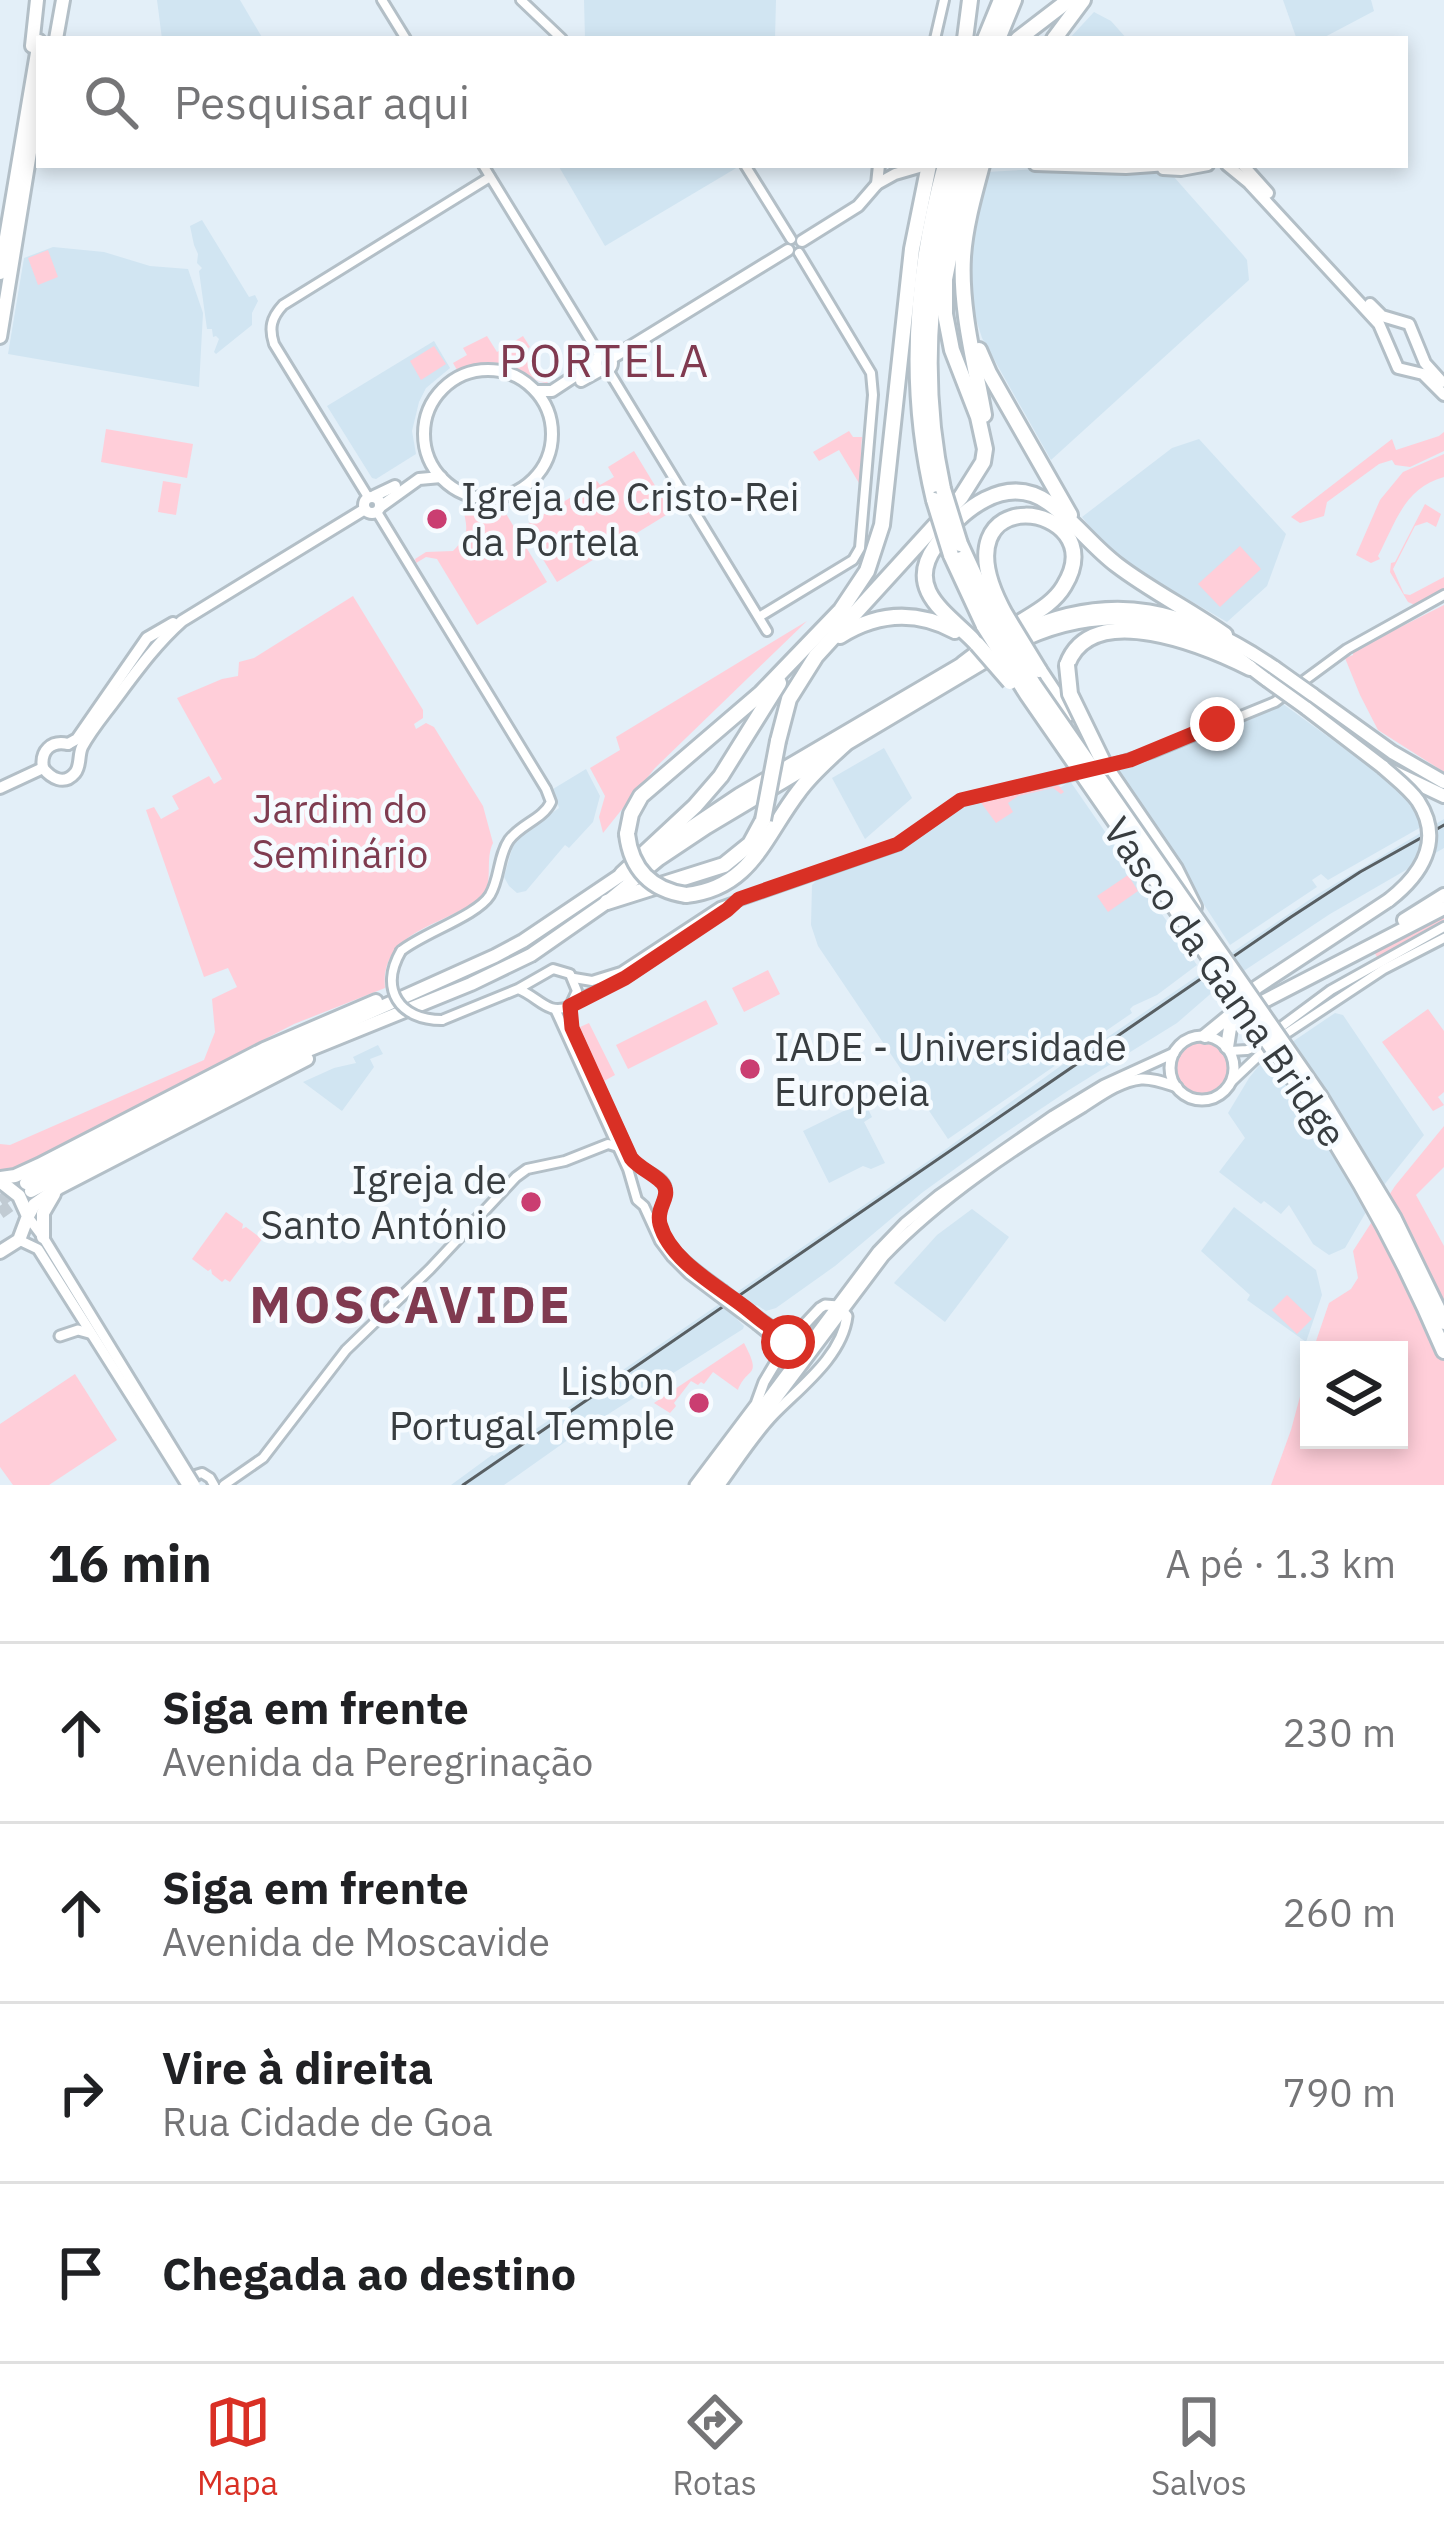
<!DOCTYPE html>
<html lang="pt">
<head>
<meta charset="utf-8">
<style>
  body { margin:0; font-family:"IBM Plex Sans",sans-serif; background:#f2f2f2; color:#202124 }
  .controls { position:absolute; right:36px; bottom:36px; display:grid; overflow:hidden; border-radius:0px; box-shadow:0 6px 18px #0003 }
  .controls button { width:108px; height:108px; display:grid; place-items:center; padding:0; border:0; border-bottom:3px solid #e0e0e0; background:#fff; color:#202124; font:60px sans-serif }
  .stop { position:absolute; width:36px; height:36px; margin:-27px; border:9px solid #d93025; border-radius:50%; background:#fff }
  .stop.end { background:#d93025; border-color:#fff; box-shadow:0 3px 12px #0008 }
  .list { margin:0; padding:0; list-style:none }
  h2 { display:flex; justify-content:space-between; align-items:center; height:156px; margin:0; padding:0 48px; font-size:51px }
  h2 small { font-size:39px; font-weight:400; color:#757577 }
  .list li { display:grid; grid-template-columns:78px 1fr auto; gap:36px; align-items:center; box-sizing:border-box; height:180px; padding:0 48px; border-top:3px solid #e0e0e0 }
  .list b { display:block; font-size:45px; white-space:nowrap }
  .list p { margin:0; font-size:39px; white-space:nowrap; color:#757577 }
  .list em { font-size:39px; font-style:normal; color:#757577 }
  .icon { flex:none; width:66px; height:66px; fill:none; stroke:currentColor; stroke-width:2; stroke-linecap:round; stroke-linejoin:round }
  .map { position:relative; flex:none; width:1444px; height:1485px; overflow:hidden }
  .search { position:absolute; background:#fff; box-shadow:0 6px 18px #0003; left:36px; right:36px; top:36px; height:132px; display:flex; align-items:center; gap:30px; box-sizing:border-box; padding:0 42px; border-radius:0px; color:#757577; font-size:45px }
  .sheet { height:876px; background:#fff }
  nav { display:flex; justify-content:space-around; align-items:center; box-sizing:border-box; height:168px; border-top:3px solid #e0e0e0; background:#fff; font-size:33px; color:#757577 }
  nav a { display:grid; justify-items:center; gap:6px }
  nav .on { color:#d93025 }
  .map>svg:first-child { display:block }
  .built { fill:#d1e5f2 }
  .green { fill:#ffced9 }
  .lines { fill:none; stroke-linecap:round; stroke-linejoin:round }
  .trunk-tunnel { stroke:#c1cbd3; stroke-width:12; stroke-dasharray:12 6; stroke-linecap:butt }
  .tertiary-casing { stroke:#b3bfc7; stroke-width:14 }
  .secondary-casing { stroke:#b3bfc7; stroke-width:15 }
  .primary-casing { stroke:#b3bfc7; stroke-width:16 }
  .trunk-casing { stroke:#b3bfc7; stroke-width:18 }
  .motorway-casing { stroke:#b3bfc7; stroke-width:20 }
  .tertiary { stroke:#fff; stroke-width:8 }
  .secondary { stroke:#fff; stroke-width:9 }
  .primary { stroke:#fff; stroke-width:10 }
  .trunk { stroke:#fff; stroke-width:12 }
  .motorway { stroke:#fff; stroke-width:14 }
  .rail { stroke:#585f63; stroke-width:3 }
  .tertiary-bridge-casing { stroke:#b3bfc7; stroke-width:14; stroke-linecap:butt }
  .secondary-bridge-casing { stroke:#b3bfc7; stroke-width:15; stroke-linecap:butt }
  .trunk-bridge-casing { stroke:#b3bfc7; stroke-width:18; stroke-linecap:butt }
  .motorway-bridge-casing { stroke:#b3bfc7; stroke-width:20; stroke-linecap:butt }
  .tertiary-bridge { stroke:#fff; stroke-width:8 }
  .secondary-bridge { stroke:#fff; stroke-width:9 }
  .trunk-bridge { stroke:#fff; stroke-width:12 }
  .motorway-bridge { stroke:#fff; stroke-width:14 }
  .route { stroke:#d93025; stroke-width:15 }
  .poi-dot { fill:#ca3e71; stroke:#f6fbff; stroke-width:4.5 }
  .labels { text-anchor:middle; stroke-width:9; stroke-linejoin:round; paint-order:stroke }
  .poi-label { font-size:39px; fill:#383d40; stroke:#f6fbff; text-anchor:start }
  .park-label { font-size:39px; fill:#7f3c50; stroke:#f6fbff }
  .street-label { font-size:39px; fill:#383d40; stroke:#f6fbff }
  .quarter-label { font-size:45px; letter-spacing:3px; fill:#803a50; stroke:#f6fbff }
  .district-label { font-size:51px; font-weight:bold; letter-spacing:3px; fill:#803a50; stroke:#f6fbff }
</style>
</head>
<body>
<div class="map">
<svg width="1444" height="1485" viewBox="0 0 1444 1485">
  <rect width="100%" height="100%" fill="#e3eff8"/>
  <g class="built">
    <polygon points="157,0 240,0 263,39 162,39"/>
    <polygon points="584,0 776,0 775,39 585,39"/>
    <polygon points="1283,0 1371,0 1374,11 1321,39 1300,39 1296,37"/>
    <polygon points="1094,12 1111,21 1127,39 1069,39"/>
    <polygon points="558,165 737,165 738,167 605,246"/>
    <polygon points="1041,169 1160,170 1174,177 1243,255 1247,260 1249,280 1051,460 982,338 975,316 969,269 977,209 986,172"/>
    <polygon points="202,220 249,297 255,295 258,301 252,313 252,325 216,354 214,352 219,339 216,336 213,337 212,329 207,329 199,271 202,268 197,263 198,254 194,245 190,226"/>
    <polygon points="53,247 104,252 150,266 188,269 203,313 199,387 8,354 24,258"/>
    <polygon points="434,341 450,368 426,388 419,402 412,431 416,454 376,479 372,478 327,406"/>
    <polygon points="1199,439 1286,534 1267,586 1227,622 1127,564 1102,542 1082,517 1172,448"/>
    <polygon points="1283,704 1403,791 1415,806 1423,826 1328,880 1321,874 1312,880 1317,887 1230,945 1116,768 1171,751 1194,741 1203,744 1217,738 1218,729 1249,720"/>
    <polygon points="884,748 912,798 865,839 832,778"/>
    <polygon points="586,769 600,796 593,822 569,848 565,845 526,891 517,893 509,886 504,877 513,845 522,834 559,808 553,789"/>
    <polygon points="1070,781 1197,965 1157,995 1133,1006 1130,1009 1132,1013 948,1139 818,946 811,925 812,885 820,877 886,856 962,806 1052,784 1061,787"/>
    <polygon points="1444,819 1444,848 1330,914 1215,990 1177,1023 1069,1090 999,1137 923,1192 835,1266 776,1308 766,1311 757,1305 737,1319 744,1326 743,1329 572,1437 504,1485 451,1485 492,1455 494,1456 557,1415 946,1149 1062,1065 1080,1056 1318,894"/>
    <polygon points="1335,1013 1343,1015 1424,1135 1376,1195 1345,1248 1329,1255 1313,1244 1289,1205 1281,1214 1264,1201 1261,1204 1219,1172 1245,1138 1228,1113 1249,1078 1261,1063"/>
    <polygon points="378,1045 383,1054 370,1059 374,1067 342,1111 303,1082 334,1068 356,1063 353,1057"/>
    <polygon points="860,1103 865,1103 872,1117 864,1122 885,1163 871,1169 863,1166 829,1183 803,1131"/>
    <polygon points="1234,1207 1316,1270 1322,1295 1306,1342 1247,1300 1250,1295 1201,1251"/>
    <polygon points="972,1209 1009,1237 945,1322 894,1283 937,1235"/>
  </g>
  <g class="green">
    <polygon points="48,250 58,277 38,285 28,258"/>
    <path d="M487,336L497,352L523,336L530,347L524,351L548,383C534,382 532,376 520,370C499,359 478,361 457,370L453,363L467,355L463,348Z"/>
    <polygon points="434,346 446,364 421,380 410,361"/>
    <polygon points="106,429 193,444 187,478 101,462"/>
    <path d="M849,431L853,437H862C860,455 863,470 862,488L839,450L819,461L813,452Z"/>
    <polygon points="1444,432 1444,451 1410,467 1395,465 1392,460 1379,464 1327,502 1324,516 1300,523 1291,517 1392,439 1396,450 1439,436"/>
    <polygon points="634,451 671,512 557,582 523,527 597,481 600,485 614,477 608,467"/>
    <path d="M1444,454V477C1404,488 1396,522 1378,556L1380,559L1371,563L1356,555L1380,500L1403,472Z"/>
    <polygon points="163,481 181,484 176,515 158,512"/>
    <path d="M463,500L486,503L499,502L547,582L477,625L437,559L426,557L416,563L415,559L426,552L453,551C475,529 463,525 463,500Z"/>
    <polygon points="1425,504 1441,514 1436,527 1427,522 1415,526 1393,569 1404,594 1410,595 1444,577 1444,590 1417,606 1408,602 1390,572 1391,563 1395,562"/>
    <polygon points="1240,546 1261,569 1220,607 1198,584"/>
    <path d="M353,596L423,710V718L414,724L416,729L426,723L434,727L483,806L493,843C485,859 493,878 484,895C449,926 380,928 385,988L294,1024L8,1172L0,1169V1144L10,1145L204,1060L215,1032L212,999L237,987L228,968L204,977L146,810L154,807L161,819L179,809L172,796L209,776L214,784L222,779L177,698L222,679L238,676L239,662L254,658Z"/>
    <polygon points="1444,605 1444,772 1378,730 1360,695 1345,658 1353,655 1353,651"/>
    <polygon points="807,621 655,768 603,833 599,817 605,796 590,768 620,750 616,737"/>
    <polygon points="1052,784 1058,785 1064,792 1061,794 1053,788 1018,796 1008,803 1013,812 996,823 979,800"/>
    <polygon points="1128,875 1138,891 1108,912 1097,896"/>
    <polygon points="1444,914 1444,924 1377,957 1373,950"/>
    <polygon points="768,970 780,994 744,1012 732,988"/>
    <polygon points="706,1000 718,1024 628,1069 616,1045"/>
    <polygon points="1428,1009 1444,1031 1444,1092 1438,1097 1444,1105 1433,1111 1382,1042"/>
    <polygon points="589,1023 615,1075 604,1081 580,1027"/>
    <circle cx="1203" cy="1068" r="27"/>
    <polygon points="1444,1126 1444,1167 1416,1195 1444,1246 1444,1485 1271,1485 1291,1430 1309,1363 1309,1440 1399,1440 1399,1350 1313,1350 1329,1303 1351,1289 1358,1278 1353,1251 1395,1186"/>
    <polygon points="226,1212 243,1224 242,1229 246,1227 262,1239 230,1282 225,1279 222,1282 212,1274 211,1269 208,1271 192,1259"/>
    <polygon points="1287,1295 1312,1319 1297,1334 1272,1310"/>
    <path d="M744,1343C763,1379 747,1366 738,1390L713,1372L704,1384L701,1382L698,1385L691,1381L674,1403L676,1406L670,1413L654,1403Z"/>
    <polygon points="75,1374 117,1440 49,1485 13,1485 0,1467 0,1424"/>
  </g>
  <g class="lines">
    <g class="trunk-tunnel">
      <polyline points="0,1201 26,1183"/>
      <polyline points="0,1213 31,1191"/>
    </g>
    <defs>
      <g id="tertiary">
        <polyline points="382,0 406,39"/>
        <polyline points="521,0 562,39"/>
        <polyline points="935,39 944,0"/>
        <polyline points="483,165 600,356"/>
        <polyline points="745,165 791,239"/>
        <polyline points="608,370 767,631"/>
        <path d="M368,497L274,344C269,328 271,318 283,305L490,177"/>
        <path d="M377,512L546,789L551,802C543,819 521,824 509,840C498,856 500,878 490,895C477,916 423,933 401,951"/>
        <polyline points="759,617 853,560 860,548 873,395 871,373 799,253"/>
        <polyline points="1107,766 1153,752 1275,702 1347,649 1444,595"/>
        <polyline points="574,978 592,981 621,972 720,907 898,845 961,800 1081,773"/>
        <polyline points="574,1002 630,975 734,904"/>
        <path d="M570,1006L571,1026L631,1158C640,1170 653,1172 662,1181C673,1193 658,1205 659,1218C662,1249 700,1273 723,1290"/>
        <polyline points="556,1011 628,1169 637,1200 644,1206 660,1241 672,1257 689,1274 717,1295"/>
        <path d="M442,1020L518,989L553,969L570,974L577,991L570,1006C548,1017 538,996 518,989"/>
        <polyline points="1281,1037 1384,969 1444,938"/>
        <polyline points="1230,1051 1247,1050 1254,1047 1331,990 1444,927"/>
        <polyline points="1231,1082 1269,1046"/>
        <polyline points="761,1319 777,1330 796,1332"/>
        <polyline points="757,1325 773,1338 780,1353"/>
        <polyline points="186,1478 202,1473 210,1478 214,1485"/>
        <polyline points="224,1485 263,1458 346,1350 430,1269 516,1177 527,1169 565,1161 608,1144 618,1147"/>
      </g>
      <g id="secondary">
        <circle cx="1202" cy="1068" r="32"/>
        <polyline points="28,1217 43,1237 163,1433"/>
        <polyline points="19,1240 38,1249 157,1437"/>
        <polyline points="60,1336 78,1330 89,1333"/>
        <path d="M695,1485L756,1404L764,1382L788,1342L820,1308L825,1305L838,1306L847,1316C842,1357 799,1388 773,1415C753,1436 737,1462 720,1485"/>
        <polyline points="703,1485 878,1251 905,1223 938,1196 1053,1116 1104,1085 1174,1053"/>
        <path d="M712,1485L884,1256C941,1197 1013,1149 1083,1107C1100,1096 1120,1081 1141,1079C1153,1078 1165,1083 1177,1087"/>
      </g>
      <g id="primary">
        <polyline points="1035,165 1126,168 1168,165"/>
        <polyline points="1227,165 1249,183 1379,324 1398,368 1423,374 1444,395"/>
        <polyline points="1243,165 1268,193"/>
        <polyline points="1163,169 1181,170 1208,165"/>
        <polyline points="877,184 879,165"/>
        <polyline points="802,241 858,206 877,184 895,174 926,165"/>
        <polyline points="1370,304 1382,316 1409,324 1425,363 1442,382"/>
        <circle cx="604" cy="363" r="8"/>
        <polyline points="612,358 788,250"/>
        <circle cx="488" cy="434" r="64"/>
        <polyline points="581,381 601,370"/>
        <polyline points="536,391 552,391 596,362"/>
        <polyline points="374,496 395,486"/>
        <circle cx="372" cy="505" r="8"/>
        <polyline points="380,507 419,479 441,477"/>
        <polyline points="68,744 77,739 147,638 173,623"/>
        <path d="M43,768C51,778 64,786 75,773C81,766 78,756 82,747C91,730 104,715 115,700C136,672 156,644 182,621L365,509"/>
        <path d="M43,768C40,751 51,740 68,744"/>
        <polyline points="0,788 43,768"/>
      </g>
      <g id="trunk">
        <polyline points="56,39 63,0"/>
        <polyline points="32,46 37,0"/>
        <polyline points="0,273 39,41"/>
        <polyline points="0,337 39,97"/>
        <path d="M1013,635C1112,587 1189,609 1275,668"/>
        <path d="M1015,644C1077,612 1151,608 1214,642C1233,652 1249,667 1267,680"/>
        <polyline points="1313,695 1392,752 1444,782"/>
        <polyline points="1306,708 1383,767 1444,796"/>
        <polyline points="648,856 739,795 969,660"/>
        <polyline points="1404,920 1444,895"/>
        <polyline points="1247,998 1257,987 1389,900"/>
        <polyline points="1205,1036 1233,1013"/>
        <polyline points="1227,1047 1230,1028 1247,1010 1444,908"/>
        <polyline points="0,1178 15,1176 39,1165 264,1049 376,1001"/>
        <polyline points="0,1181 19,1196 28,1216 19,1240 0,1252"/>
        <polyline points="26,1183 279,1053 495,956 523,941 627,871"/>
        <polyline points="31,1191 301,1053 471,984 531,955 607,902 659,859 707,827 997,654"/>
        <polyline points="28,1216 34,1205 58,1188 307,1059"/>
        <polyline points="43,1237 43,1213 54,1194"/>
      </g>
      <g id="motorway">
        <polyline points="965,39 970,0"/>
        <polyline points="985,39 1001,0"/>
        <polyline points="998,39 1014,0"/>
        <polyline points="1018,39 1069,0"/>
        <polyline points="1054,39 1083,0"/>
        <path d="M982,165C974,195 965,226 963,257C960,309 975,364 984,415"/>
        <polyline points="944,284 968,165"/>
        <polyline points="979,350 989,373 1070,515"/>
        <path d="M943,489C919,380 929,272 957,165"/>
        <path d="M934,500C907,388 915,275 945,165"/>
        <polyline points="960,544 995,620"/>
        <polyline points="951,555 984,626"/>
        <path d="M1005,614C928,474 1117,501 1064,586C1051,608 1025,617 1006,632"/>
        <path d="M840,636C877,613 916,610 955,631"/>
        <path d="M977,644C950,615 904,591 935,547C960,510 1006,472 1049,503C1074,521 1093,547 1117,565C1151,591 1190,610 1225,635"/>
        <polyline points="963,664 988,645"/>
        <path d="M1067,665C1091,597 1208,647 1250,668"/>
        <polyline points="1039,670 1068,714"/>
        <polyline points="778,741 789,699 816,656 961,497 983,462 985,449 978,417 952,350 945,314 945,278"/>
        <polyline points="1106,768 1175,869 1194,907"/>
        <polyline points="627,834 631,814 641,796 761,693 841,610 867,571 882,525 912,249 929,165"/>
        <polyline points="622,874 695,806 721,776 779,683"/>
        <path d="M686,895C752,888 764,836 799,791C812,773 829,759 845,744"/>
        <polyline points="607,902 724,865 750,844 763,820"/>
        <polyline points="1320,1097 1394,1219 1444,1322"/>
        <path d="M1311,1104C1363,1182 1407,1264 1444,1351"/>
      </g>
    </defs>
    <use href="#tertiary" class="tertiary-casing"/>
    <use href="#secondary" class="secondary-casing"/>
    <use href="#primary" class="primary-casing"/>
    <use href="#trunk" class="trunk-casing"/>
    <use href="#motorway" class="motorway-casing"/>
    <use href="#tertiary" class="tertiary"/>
    <use href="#secondary" class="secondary"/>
    <use href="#primary" class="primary"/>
    <use href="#trunk" class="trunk"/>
    <use href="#motorway" class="motorway"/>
    <polyline class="rail" points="463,1485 1291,917 1360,872 1444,825"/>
    <defs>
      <g id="tertiary-bridge">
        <path d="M401,951C379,989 399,1020 442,1020"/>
        <polyline points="723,1290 761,1319"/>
        <polyline points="717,1295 757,1325"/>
      </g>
      <g id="secondary-bridge">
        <polyline points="163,1433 195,1485"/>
        <polyline points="157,1437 187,1485"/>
      </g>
      <g id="trunk-bridge">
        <polyline points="1275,668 1313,695"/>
        <polyline points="1267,680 1306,708"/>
        <path d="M1383,767C1395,778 1409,788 1418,801C1444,841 1421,875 1389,900"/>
      </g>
      <g id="motorway-bridge">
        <polyline points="943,489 960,544"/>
        <polyline points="934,500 951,555"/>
        <polyline points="1005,614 1039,670"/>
        <polyline points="995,620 1034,685 1320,1097"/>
        <polyline points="984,626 1027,694 1311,1104"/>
        <polyline points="977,644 1010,682"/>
        <polyline points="1067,665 1070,694 1106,768"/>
        <polyline points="763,820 778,741"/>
        <path d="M627,834C631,869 651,890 686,895"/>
      </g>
    </defs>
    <use href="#tertiary-bridge" class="tertiary-bridge-casing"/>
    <use href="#secondary-bridge" class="secondary-bridge-casing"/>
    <use href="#trunk-bridge" class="trunk-bridge-casing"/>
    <use href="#motorway-bridge" class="motorway-bridge-casing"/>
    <use href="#tertiary-bridge" class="tertiary-bridge"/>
    <use href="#secondary-bridge" class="secondary-bridge"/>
    <use href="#trunk-bridge" class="trunk-bridge"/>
    <use href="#motorway-bridge" class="motorway-bridge"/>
  </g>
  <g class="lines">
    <path class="route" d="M788,1342L796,1332C789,1332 783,1332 777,1330C766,1326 755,1315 746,1308C718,1286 670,1261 660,1224C656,1208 669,1199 665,1188C663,1178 639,1169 631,1158L572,1028L570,1006L625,978L727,910L739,899L898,844L961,800L1130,760L1217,724"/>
  </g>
  <g class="poi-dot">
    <circle cx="437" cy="519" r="12"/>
    <circle cx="750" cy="1069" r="12"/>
    <circle cx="531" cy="1202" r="12"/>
    <circle cx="699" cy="1403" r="12"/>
  </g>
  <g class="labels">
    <g class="poi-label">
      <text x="461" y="511">Igreja de Cristo-Rei<tspan x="461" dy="45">da Portela</tspan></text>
      <text x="774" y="1061">IADE - Universidade<tspan x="774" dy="45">Europeia</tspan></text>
      <text x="507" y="1194" text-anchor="end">Igreja de<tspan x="507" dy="45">Santo António</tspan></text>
      <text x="675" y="1395" text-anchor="end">Lisbon<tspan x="675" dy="45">Portugal Temple</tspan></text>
    </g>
    <g class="park-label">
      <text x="340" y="823">Jardim do<tspan x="340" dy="45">Seminário</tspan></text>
    </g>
    <g class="street-label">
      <text transform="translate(1225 982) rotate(55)" y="14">Vasco da Gama Bridge</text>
    </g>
    <g class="quarter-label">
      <text x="605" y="377">PORTELA</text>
    </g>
    <g class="district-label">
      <text x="411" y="1323">MOSCAVIDE</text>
    </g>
  </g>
</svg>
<div class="controls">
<button><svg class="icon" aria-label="layers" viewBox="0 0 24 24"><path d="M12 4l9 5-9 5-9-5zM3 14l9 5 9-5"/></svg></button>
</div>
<div class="stop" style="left:788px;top:1342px"></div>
<div class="stop end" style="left:1217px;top:724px"></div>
<div class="search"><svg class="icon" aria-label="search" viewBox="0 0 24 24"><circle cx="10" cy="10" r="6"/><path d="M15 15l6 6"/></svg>Pesquisar aqui</div>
</div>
<section class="sheet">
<h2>16 min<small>A pé · 1.3 km</small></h2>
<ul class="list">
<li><svg class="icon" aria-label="ahead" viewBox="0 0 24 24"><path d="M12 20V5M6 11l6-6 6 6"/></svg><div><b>Siga em frente</b><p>Avenida da Peregrinação</p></div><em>230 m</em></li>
<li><svg class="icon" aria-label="ahead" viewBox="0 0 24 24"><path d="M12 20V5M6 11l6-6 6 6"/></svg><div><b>Siga em frente</b><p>Avenida de Moscavide</p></div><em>260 m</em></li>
<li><svg class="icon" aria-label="right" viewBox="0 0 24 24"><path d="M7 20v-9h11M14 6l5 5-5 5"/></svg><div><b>Vire à direita</b><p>Rua Cidade de Goa</p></div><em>790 m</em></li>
<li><svg class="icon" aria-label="arrive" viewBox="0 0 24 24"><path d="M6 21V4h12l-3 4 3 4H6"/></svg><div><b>Chegada ao destino</b></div></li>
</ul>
</section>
<nav>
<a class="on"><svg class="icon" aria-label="map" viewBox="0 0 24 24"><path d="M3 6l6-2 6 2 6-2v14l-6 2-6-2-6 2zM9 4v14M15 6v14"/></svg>Mapa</a>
<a><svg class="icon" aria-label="directions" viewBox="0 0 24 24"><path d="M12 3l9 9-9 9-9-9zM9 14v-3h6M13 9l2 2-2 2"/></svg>Rotas</a>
<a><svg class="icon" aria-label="saved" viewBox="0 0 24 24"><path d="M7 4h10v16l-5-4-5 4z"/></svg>Salvos</a>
</nav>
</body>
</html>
